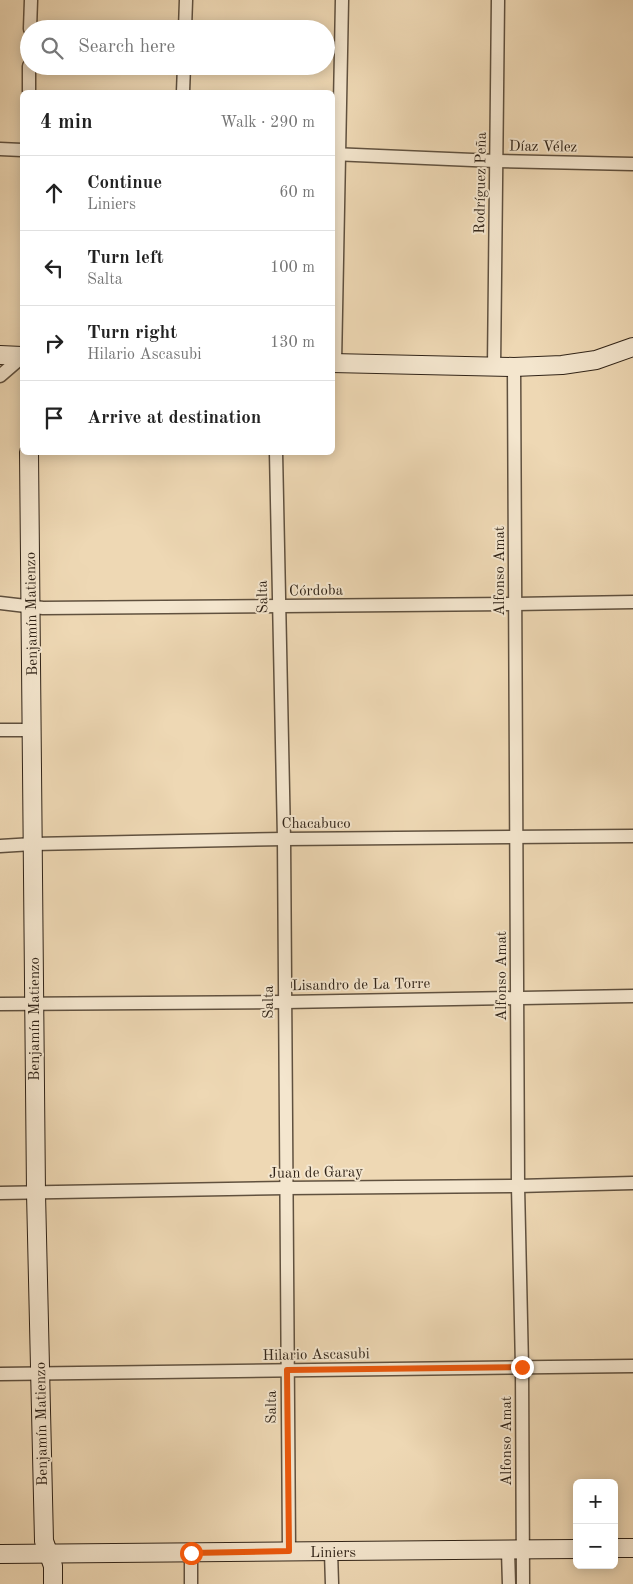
<!DOCTYPE html>
<html lang="en">
<head>
<meta charset="utf-8">
<style>
  body { margin:0; font-family:"Old Standard TT",serif; background:#f2f2f2; color:#222 }
  .controls { position:absolute; right:15px; bottom:15px; display:grid; overflow:hidden; border-radius:8px; box-shadow:0 2px 12px #0003 }
  .controls button { width:45px; height:45px; display:grid; place-items:center; padding:0; border:0; border-bottom:1px solid #e0e0e0; background:#fff; color:#222; font:25px sans-serif }
  .stop { position:absolute; width:15px; height:15px; margin:-11px; border:4px solid #ea580c; border-radius:50%; background:#fff }
  .stop.end { background:#ea580c; border-color:#fff; box-shadow:0 1px 5px #0008 }
  .list { margin:0; padding:0; list-style:none }
  h2 { display:flex; justify-content:space-between; align-items:center; height:65px; margin:0; padding:0 20px; font-size:21px }
  h2 small { font-size:16px; font-weight:400; color:#767676 }
  .list li { display:grid; grid-template-columns:32px 1fr auto; gap:15px; align-items:center; box-sizing:border-box; height:75px; padding:0 20px; border-top:1px solid #e0e0e0 }
  .list b { display:block; font-size:19px; white-space:nowrap }
  .list p { margin:0; font-size:16px; white-space:nowrap; color:#767676 }
  .list em { font-size:16px; font-style:normal; color:#767676 }
  .icon { flex:none; width:28px; height:28px; fill:none; stroke:currentColor; stroke-width:2; stroke-linecap:round; stroke-linejoin:round }
  .map { position:relative; flex:none; width:633px; height:1584px; overflow:hidden }
  .search { position:absolute; background:#fff; box-shadow:0 2px 12px #0003; left:20px; top:20px; width:315px; height:55px; display:flex; align-items:center; gap:12px; box-sizing:border-box; padding:0 18px; border-radius:28px; color:#767676; font-size:19px }
  .panel { position:absolute; background:#fff; box-shadow:0 2px 12px #0003; left:20px; top:90px; width:315px; height:365px; border-radius:8px }
  .map>svg:first-child { display:block }
  .lines { fill:none; stroke-linecap:round; stroke-linejoin:round }
  .street-casing { stroke:#60513f; stroke-width:15 }
  .secondary-casing { stroke:#312418; stroke-width:20 }
  .street { stroke:#f4e6ce; stroke-width:12 }
  .secondary { stroke:#f4e6ce; stroke-width:18 }
  .route { stroke:#ea580c; stroke-width:6 }
  .labels { text-anchor:middle; stroke-width:4; stroke-linejoin:round; paint-order:stroke }
  .street-label { font-size:15px; fill:#312418; stroke:#f4e6ce }
</style>
</head>
<body>
<div class="map">
<svg width="633" height="1584" viewBox="0 0 633 1584">
  <rect width="100%" height="100%" fill="#eed8b4"/>
  <filter id="stains"><feTurbulence type="fractalNoise" baseFrequency=".004" numOctaves="4"/><feColorMatrix values="0 0 0 0 .2 0 0 0 0 .09 0 0 0 0 .02 0 0 0 .5 -.17"/></filter>
  <radialGradient id="worn" r=".72"><stop offset=".6" stop-color="#630" stop-opacity="0"/><stop offset="1" stop-color="#630" stop-opacity=".3"/></radialGradient>
  <g class="lines">
    <defs>
      <g id="street">
        <polyline points="30,29 31,0"/>
        <polyline points="185,29 186,0"/>
        <polyline points="29,92 29,66"/>
        <polyline points="183,92 184,66"/>
        <polyline points="0,149 22,150"/>
        <polyline points="332,154 496,161 633,164"/>
        <polyline points="335,363 342,0"/>
        <polyline points="494,367 498,0"/>
        <polyline points="514,367 518,1186 522,1367 523,1584"/>
        <polyline points="0,376 22,357"/>
        <polyline points="276,452 284,839 289,1551"/>
        <polyline points="0,603 43,608 515,604 633,602"/>
        <polyline points="0,730 32,730"/>
        <polyline points="0,846 33,844 284,839 633,836"/>
        <polyline points="0,1004 285,1002 633,996"/>
        <polyline points="0,1193 286,1188 518,1186 633,1183"/>
        <polyline points="0,1374 633,1366"/>
        <polyline points="508,1551 509,1584"/>
        <polyline points="331,1552 332,1584"/>
        <polyline points="191,1553 191,1584"/>
      </g>
      <g id="secondary">
        <polyline points="0,355 22,356"/>
        <polyline points="332,363 514,367 562,365 596,360 633,347"/>
        <polyline points="29,452 36,1193 44,1541 53,1566 53,1584"/>
        <polyline points="614,1548 633,1548"/>
        <polyline points="0,1554 577,1549"/>
      </g>
    </defs>
    <use href="#street" class="street-casing"/>
    <use href="#secondary" class="secondary-casing"/>
    <use href="#street" class="street"/>
    <use href="#secondary" class="secondary"/>
  </g>
  <g class="lines">
    <polyline class="route" points="191,1553 289,1551 287,1370 522,1367"/>
  </g>
  <g class="labels">
    <g class="street-label">
      <text transform="translate(543 146) rotate(1)" y="5">Díaz Vélez</text>
      <text transform="translate(480 183) rotate(-89)" y="5">Rodríguez Peña</text>
      <text transform="translate(499 571) rotate(-90)" y="5">Alfonso Amat</text>
      <text transform="translate(316 590) rotate(-1)" y="5">Córdoba</text>
      <text transform="translate(262 597) rotate(-91)" y="5">Salta</text>
      <text transform="translate(31 614) rotate(-91)" y="5">Benjamín Matienzo</text>
      <text x="316" y="828">Chacabuco</text>
      <text transform="translate(501 976) rotate(-90)" y="5">Alfonso Amat</text>
      <text transform="translate(361 984) rotate(-1)" y="5">Lisandro de La Torre</text>
      <text transform="translate(268 1002) rotate(-90)" y="5">Salta</text>
      <text transform="translate(34 1019) rotate(-90)" y="5">Benjamín Matienzo</text>
      <text transform="translate(316 1172) rotate(-1)" y="5">Juan de Garay</text>
      <text transform="translate(316 1354) rotate(-1)" y="5">Hilario Ascasubi</text>
      <text transform="translate(271 1407) rotate(-90)" y="5">Salta</text>
      <text transform="translate(41 1424) rotate(-91)" y="5">Benjamín Matienzo</text>
      <text transform="translate(506 1441) rotate(-90)" y="5">Alfonso Amat</text>
      <text x="333" y="1557">Liniers</text>
    </g>
  </g>
  <rect width="100%" height="100%" filter="url(#stains)"/>
  <rect width="100%" height="100%" fill="url(#worn)"/>
</svg>
<div class="controls">
<button>+</button>
<button>−</button>
</div>
<div class="stop" style="left:191px;top:1553px"></div>
<div class="stop end" style="left:522px;top:1367px"></div>
<div class="search"><svg class="icon" aria-label="search" viewBox="0 0 24 24"><circle cx="10" cy="10" r="6"/><path d="M15 15l6 6"/></svg>Search here</div>
<section class="panel">
<h2>4 min<small>Walk · 290 m</small></h2>
<ul class="list">
<li><svg class="icon" aria-label="ahead" viewBox="0 0 24 24"><path d="M12 20V5M6 11l6-6 6 6"/></svg><div><b>Continue</b><p>Liniers</p></div><em>60 m</em></li>
<li><svg class="icon" aria-label="left" viewBox="0 0 24 24"><path d="M17 20v-9H6M10 6l-5 5 5 5"/></svg><div><b>Turn left</b><p>Salta</p></div><em>100 m</em></li>
<li><svg class="icon" aria-label="right" viewBox="0 0 24 24"><path d="M7 20v-9h11M14 6l5 5-5 5"/></svg><div><b>Turn right</b><p>Hilario Ascasubi</p></div><em>130 m</em></li>
<li><svg class="icon" aria-label="arrive" viewBox="0 0 24 24"><path d="M6 21V4h12l-3 4 3 4H6"/></svg><div><b>Arrive at destination</b></div></li>
</ul>
</section>
</div>
</body>
</html>
